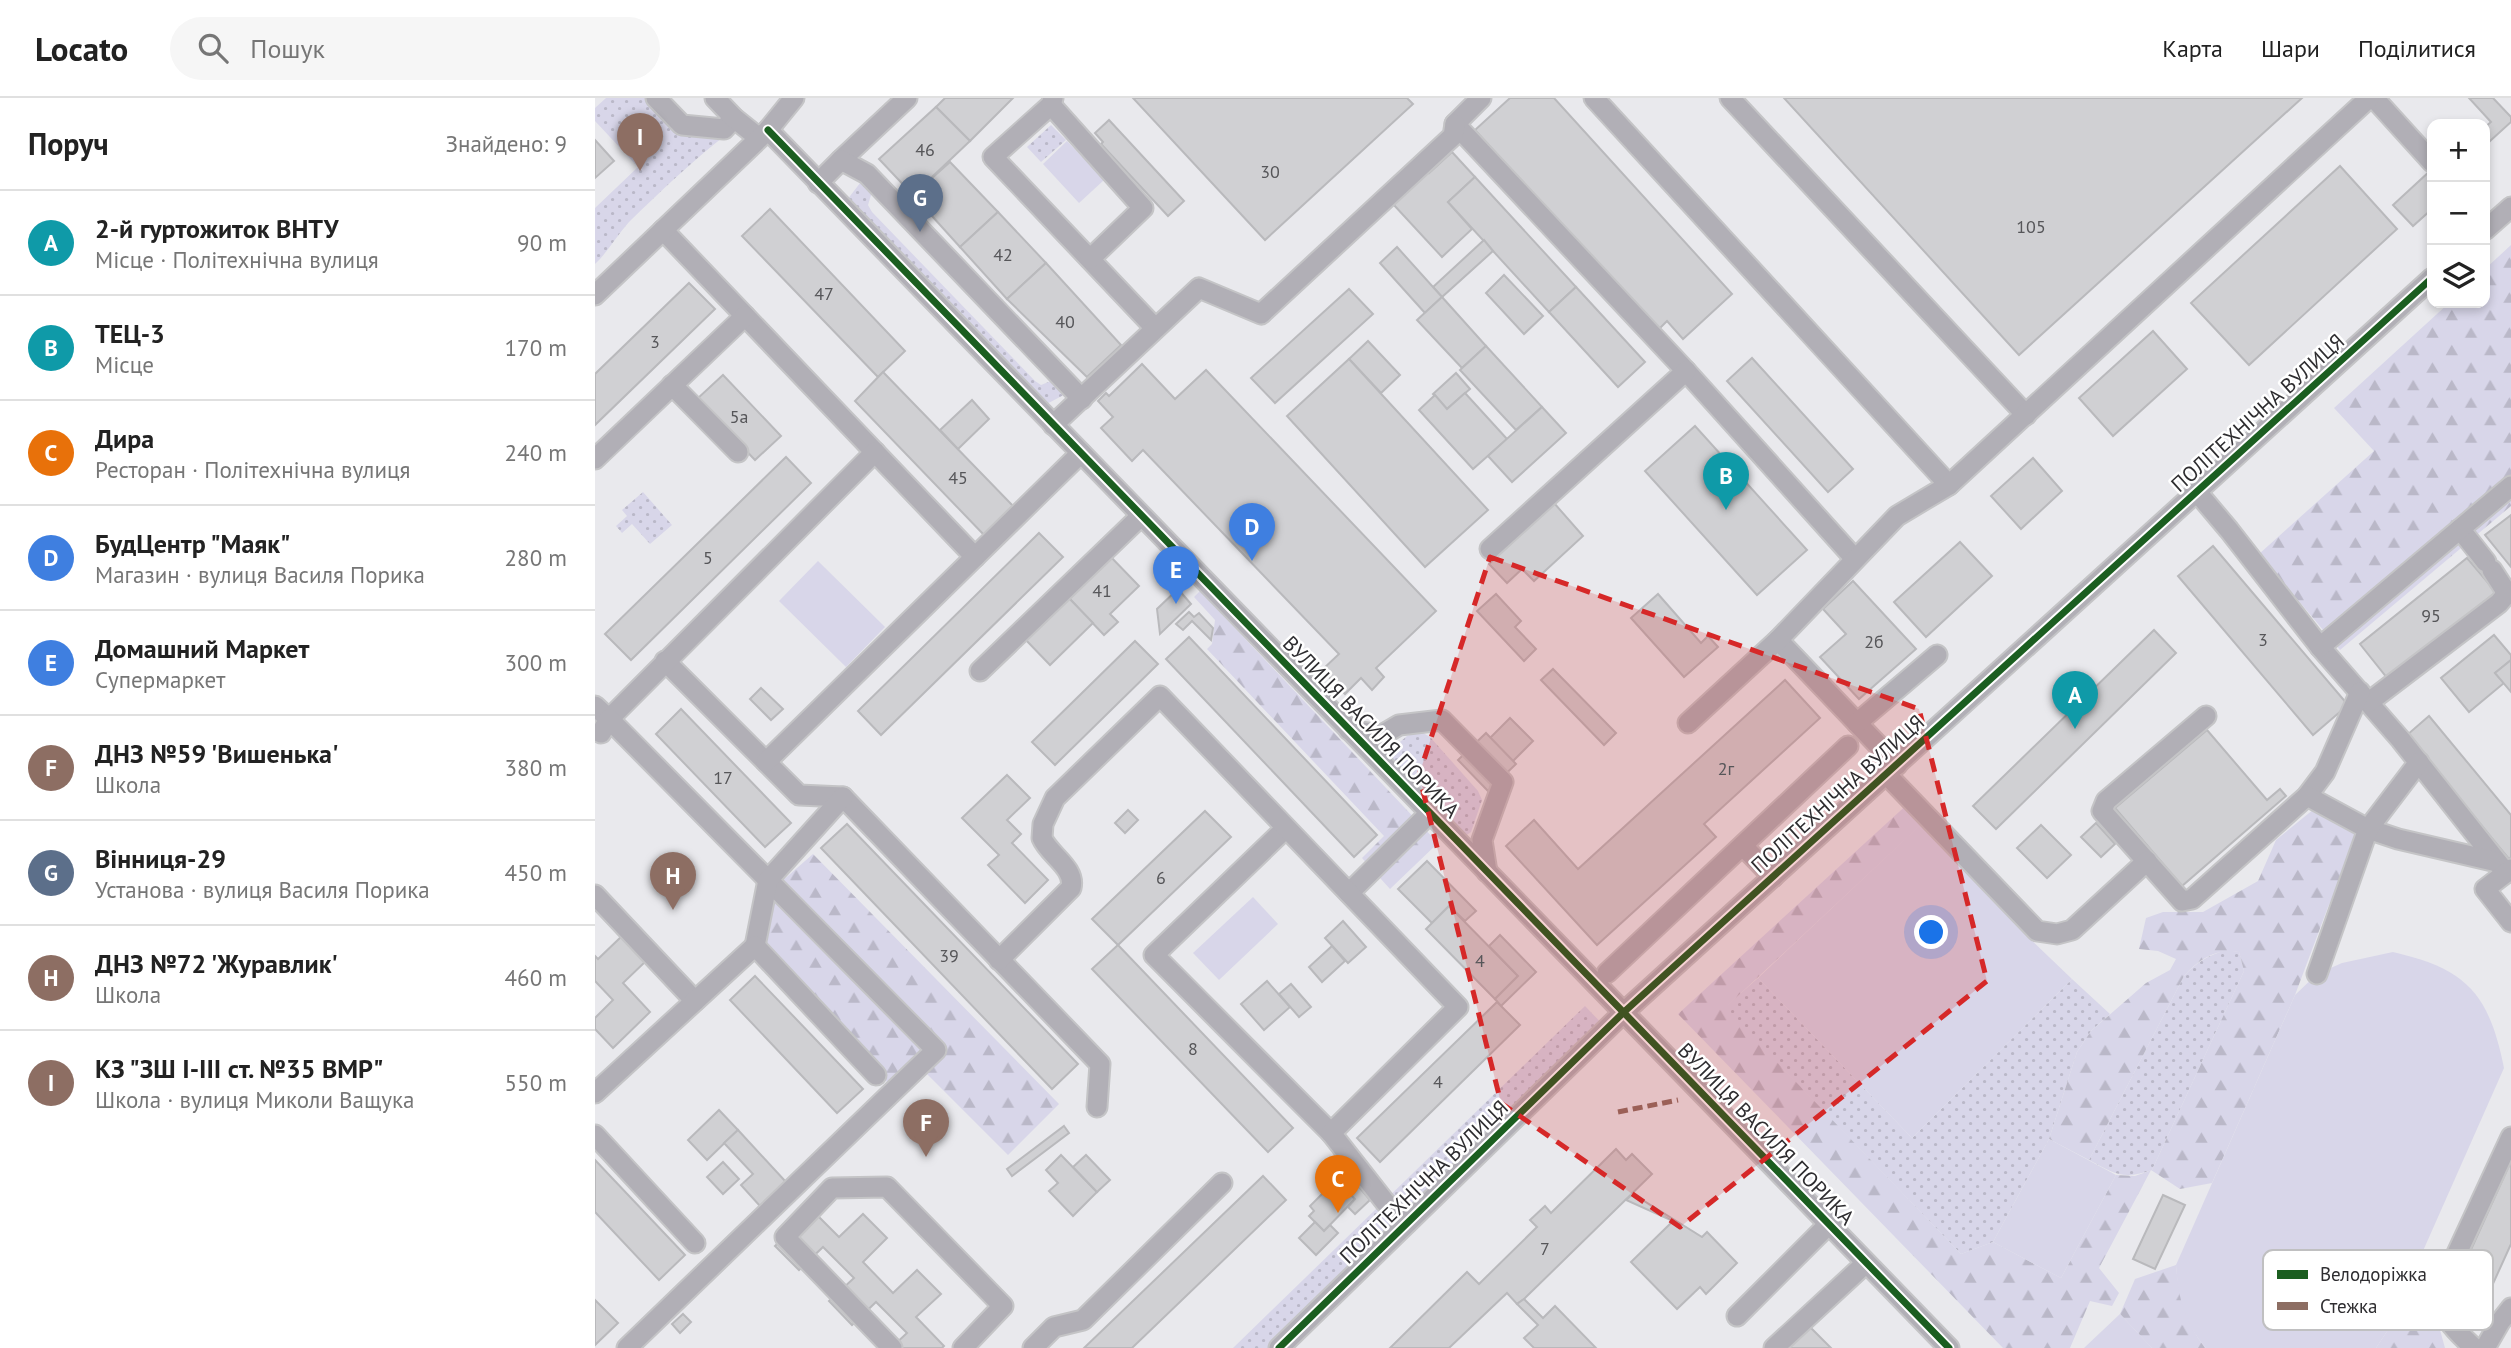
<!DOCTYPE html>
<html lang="uk">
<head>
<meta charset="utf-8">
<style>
  body { margin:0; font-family:"PT Sans",sans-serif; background:#f6f6f6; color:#222 }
  .controls { position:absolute; right:21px; top:21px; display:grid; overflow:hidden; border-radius:14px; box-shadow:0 4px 10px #0003 }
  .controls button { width:63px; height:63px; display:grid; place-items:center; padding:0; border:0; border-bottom:2px solid #e0e0e0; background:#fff; color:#222; font:35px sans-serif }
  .you { position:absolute; left:1337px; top:835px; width:24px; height:24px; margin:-18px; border:5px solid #fff; border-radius:50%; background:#1a73e8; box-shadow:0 0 0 10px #1a73e833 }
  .badge { display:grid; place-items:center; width:46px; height:46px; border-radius:50%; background:#0f766e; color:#fff; font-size:23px; font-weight:700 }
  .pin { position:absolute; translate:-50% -58px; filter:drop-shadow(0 2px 4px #0008) }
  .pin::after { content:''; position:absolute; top:37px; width:24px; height:21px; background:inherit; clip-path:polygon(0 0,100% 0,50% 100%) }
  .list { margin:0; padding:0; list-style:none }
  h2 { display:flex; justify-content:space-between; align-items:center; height:91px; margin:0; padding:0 28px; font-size:30px }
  h2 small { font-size:23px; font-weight:400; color:#767676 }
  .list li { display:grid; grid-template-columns:46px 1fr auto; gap:21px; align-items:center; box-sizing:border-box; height:105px; padding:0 28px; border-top:2px solid #e0e0e0 }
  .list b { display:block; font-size:26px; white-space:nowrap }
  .list p { margin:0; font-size:23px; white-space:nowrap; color:#767676 }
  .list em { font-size:23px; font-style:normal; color:#767676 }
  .icon { flex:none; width:38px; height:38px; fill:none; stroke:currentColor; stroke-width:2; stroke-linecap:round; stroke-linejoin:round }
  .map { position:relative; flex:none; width:1916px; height:1250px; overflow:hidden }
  header { display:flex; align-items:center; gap:42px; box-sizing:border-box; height:98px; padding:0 35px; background:#fff; border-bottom:2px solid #e0e0e0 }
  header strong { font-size:33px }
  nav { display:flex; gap:38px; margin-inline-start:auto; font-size:24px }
  .search { width:490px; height:63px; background:#f6f6f6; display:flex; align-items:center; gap:18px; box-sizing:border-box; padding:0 24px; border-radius:38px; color:#767676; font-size:26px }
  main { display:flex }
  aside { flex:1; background:#fff }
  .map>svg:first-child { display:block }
  .grass { fill:url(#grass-dots) }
  .forest { fill:url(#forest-firs) }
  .pitch { fill:#d8d6e9 }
  .building { fill:#d0d0d3; stroke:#b9b9bc; stroke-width:2 }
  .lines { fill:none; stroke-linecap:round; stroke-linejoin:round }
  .minor-casing { stroke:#c4c4c6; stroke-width:23 }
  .minor { stroke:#b1afb6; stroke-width:19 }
  .quiet { stroke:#8d6e63; stroke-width:5; stroke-dasharray:10 5; stroke-linecap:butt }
  .cycleway-casing { stroke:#fff; stroke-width:11 }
  .cycleway { stroke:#1b5e20; stroke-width:7 }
  .marked { fill:#d62828; fill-opacity:0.2; stroke:#d62828; stroke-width:5; stroke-dasharray:14 9; stroke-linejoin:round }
  .labels { text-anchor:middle; stroke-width:5; stroke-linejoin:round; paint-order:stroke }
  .number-label { font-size:18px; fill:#565659 }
  .street-label { font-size:21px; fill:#2e2d30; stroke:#fff }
  .key { fill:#fff; stroke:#c0c0c1; stroke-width:2 }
  .key-label { font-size:19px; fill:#2e2d30 }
</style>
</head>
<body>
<header>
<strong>Locato</strong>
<div class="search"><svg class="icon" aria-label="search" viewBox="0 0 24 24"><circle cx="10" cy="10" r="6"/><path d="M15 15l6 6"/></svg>Пошук</div>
<nav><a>Карта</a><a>Шари</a><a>Поділитися</a></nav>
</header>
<main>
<aside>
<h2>Поруч<small>Знайдено: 9</small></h2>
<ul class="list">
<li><span class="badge" style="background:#0f9aa8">A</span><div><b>2-й гуртожиток ВНТУ</b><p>Місце · Політехнічна вулиця</p></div><em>90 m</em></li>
<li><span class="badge" style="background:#0f9aa8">B</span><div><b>ТЕЦ-3</b><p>Місце</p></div><em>170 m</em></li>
<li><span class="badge" style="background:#e8710a">C</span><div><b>Дира</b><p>Ресторан · Політехнічна вулиця</p></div><em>240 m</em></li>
<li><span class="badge" style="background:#3f7fe0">D</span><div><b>БудЦентр &quot;Маяк&quot;</b><p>Магазин · вулиця Василя Порика</p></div><em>280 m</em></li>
<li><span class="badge" style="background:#3f7fe0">E</span><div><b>Домашний Маркет</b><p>Супермаркет</p></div><em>300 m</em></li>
<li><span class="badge" style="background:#8d6e63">F</span><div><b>ДНЗ №59 'Вишенька'</b><p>Школа</p></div><em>380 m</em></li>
<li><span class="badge" style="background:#5c6f8a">G</span><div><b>Вінниця-29</b><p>Установа · вулиця Василя Порика</p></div><em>450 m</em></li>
<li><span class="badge" style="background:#8d6e63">H</span><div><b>ДНЗ №72 'Журавлик'</b><p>Школа</p></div><em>460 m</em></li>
<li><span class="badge" style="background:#8d6e63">I</span><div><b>КЗ &quot;ЗШ І-ІІІ ст. №35 ВМР&quot;</b><p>Школа · вулиця Миколи Ващука</p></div><em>550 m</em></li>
</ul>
</aside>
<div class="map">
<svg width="1916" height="1250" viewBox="0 0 1916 1250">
  <defs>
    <pattern id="grass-dots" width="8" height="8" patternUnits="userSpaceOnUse" patternTransform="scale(1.75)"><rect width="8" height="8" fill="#d8d6e9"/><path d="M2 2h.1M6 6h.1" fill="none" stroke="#bab8c8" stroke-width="1.8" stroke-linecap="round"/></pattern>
    <pattern id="forest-firs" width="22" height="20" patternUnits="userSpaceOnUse" patternTransform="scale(1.75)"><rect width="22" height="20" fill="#d8d6e9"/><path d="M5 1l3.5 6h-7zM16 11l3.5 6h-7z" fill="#bab8c8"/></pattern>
  </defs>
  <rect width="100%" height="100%" fill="#e9e9ed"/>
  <g class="grass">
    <path d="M11,0H61L87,27L135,34C99,61 66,93 34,124C22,137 13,154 0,166V110L43,69L0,23V10Z"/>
    <polygon points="456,27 471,42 446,64 432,49"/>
    <polygon points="272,76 280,84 273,107 277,114 440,283 446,287 466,279 478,292 448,308 252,102"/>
    <polygon points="48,394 77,427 55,446 37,426 27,435 21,428 32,418 27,412"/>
    <polygon points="825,633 835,639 883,693 887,702 876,734 869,739 792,655 812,638"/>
    <path d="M1632,852L1644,854L1649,873L1557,1072C1528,1082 1520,1076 1494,1062L1589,878C1602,864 1613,857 1632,852Z"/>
    <polygon points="1163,880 1317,1040 1477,881 1515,916 1496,933 1482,954 1454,1041 1398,1144 1366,1156 1129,910"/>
    <polygon points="990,908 1012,931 684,1250 638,1250"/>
  </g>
  <g class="forest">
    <polygon points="1916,147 1916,408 1745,552 1664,456 1779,353 1739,310 1854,205 1890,205 1890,171"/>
    <polygon points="605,493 843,745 795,791 767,760 789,738 612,551 617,546 620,522 599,499"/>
    <path d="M1316,703L1332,721L1130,910L1366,1156L1398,1144L1466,1180L1521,1077L1540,1078L1557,1072L1649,873L1644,854C1621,850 1604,861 1589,878L1494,1062L1454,1041L1482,954L1496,933L1551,885L1575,872L1581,861L1563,853L1544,851L1551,820L1568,814H1608L1663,783L1681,742L1719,711L1760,734L1762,748L1733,809L1700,897L1617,1085L1585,1091L1556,1072L1504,1170L1524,1195L1517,1208L1495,1203L1475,1250H1408L1083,916Z"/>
    <polygon points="218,756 464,1006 413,1057 319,963 294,989 287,973 168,847 170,798"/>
    <path d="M1581,1167C1583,1193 1592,1230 1611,1250H1557L1525,1216L1540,1181Z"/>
    <polygon points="1804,1208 1842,1221 1850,1250 1781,1250 1793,1232"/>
  </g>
  <g class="pitch">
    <polygon points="472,43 509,82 484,105 448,66"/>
    <polygon points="223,463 290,529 251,569 184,503"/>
    <polygon points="1325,727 1432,838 1477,881 1317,1040 1163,880"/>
    <polygon points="658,799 683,826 624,882 598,855"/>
    <path d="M1798,854C1872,871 1894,896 1909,970L1793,1232L1781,1250H1611C1589,1226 1583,1198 1581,1167L1700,897L1722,876L1747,865Z"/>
    <polygon points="1454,1041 1521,1077 1466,1180 1398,1144"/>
    <polygon points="1525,1216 1557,1250 1489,1250"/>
  </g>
  <g class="building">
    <polygon points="350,0 418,0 375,43 341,9"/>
    <polygon points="538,0 812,0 818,6 670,142"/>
    <polygon points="915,0 959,0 1137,196 1088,241 1072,223 1062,233 880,32"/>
    <polygon points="1189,0 1707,0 1424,257"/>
    <polygon points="1874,0 1898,0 1916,19 1916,24 1895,43 1890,37 1890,29 1896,24"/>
    <polygon points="341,9 375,43 318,97 284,61"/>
    <polygon points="514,22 589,103 573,118 506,46 508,44 500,35"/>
    <polygon points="0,42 19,63 0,80"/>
    <polygon points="857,54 880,79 853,104 877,131 847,159 798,106 824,83 821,80 831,72 834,75"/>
    <polygon points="355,64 403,114 365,149 318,97"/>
    <polygon points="1745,68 1802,131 1654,267 1596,205"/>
    <polygon points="1835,73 1837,75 1837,111 1818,128 1798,107"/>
    <polygon points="880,79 981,189 954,214 853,104"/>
    <polygon points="175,111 310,253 283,279 147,138"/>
    <polygon points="403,114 451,165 412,201 365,149"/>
    <polygon points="889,142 898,153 847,199 838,189"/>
    <polygon points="802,149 847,199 830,215 785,165"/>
    <polygon points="451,165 526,247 492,279 412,201"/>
    <polygon points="909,177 948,218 929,236 891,195"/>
    <polygon points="94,185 120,211 0,327 0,276"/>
    <polygon points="981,189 1050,264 1023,289 954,214"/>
    <polygon points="754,191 778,216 680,305 656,280"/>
    <polygon points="847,199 891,248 867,270 822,222"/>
    <polygon points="1558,233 1592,271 1518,338 1484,300"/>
    <polygon points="773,243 805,277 786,295 754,261"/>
    <polygon points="891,248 947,309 921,332 865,272"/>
    <polygon points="1157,260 1258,371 1233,394 1132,283"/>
    <polygon points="754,261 893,412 830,469 692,318"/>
    <polygon points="547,266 580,301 611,272 841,513 781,570 789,579 777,592 766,580 750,596 727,572 744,556 548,352 537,363 506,330 518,319 503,303 511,295 514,298"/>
    <polygon points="288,274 420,410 391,439 260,303"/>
    <polygon points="861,275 875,291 852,311 838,296"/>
    <polygon points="128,277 186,338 160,362 102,301"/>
    <polygon points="870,295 912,341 878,371 824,312 840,297 852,311"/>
    <polygon points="377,302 394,321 363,351 345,332"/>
    <polygon points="947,309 971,335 917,384 893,358"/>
    <polygon points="1100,328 1212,452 1162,497 1050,373"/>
    <polygon points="191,359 216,385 36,562 10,536"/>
    <polygon points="1438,360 1467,393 1426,431 1396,398"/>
    <polygon points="959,405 988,438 939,483 927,471 912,485 894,466"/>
    <polygon points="1916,417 1916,469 1890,437"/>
    <polygon points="444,435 468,459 286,637 263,613"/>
    <polygon points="1365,444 1397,478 1331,539 1299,504"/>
    <polygon points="1618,448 1753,607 1718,637 1583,478"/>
    <polygon points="513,456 544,488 515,516 523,524 509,537 471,497"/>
    <polygon points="1872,460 1901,494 1793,581 1765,546"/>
    <polygon points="1258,483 1321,551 1264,601 1225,559 1251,536 1228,511"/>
    <polygon points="583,491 596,506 565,536 562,511"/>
    <polygon points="901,496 926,523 920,529 941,551 929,563 882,513"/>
    <polygon points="1063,496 1106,545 1113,538 1123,549 1089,579 1036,520"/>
    <polygon points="471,497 498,525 455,567 428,539"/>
    <polygon points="594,514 599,519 604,515 618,530 616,542 597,523 588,532 581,526"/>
    <polygon points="1559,532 1581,555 1401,731 1378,708"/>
    <polygon points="1899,537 1916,557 1916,562 1900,575 1909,585 1874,614 1846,580"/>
    <polygon points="594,539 782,737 759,759 571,561"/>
    <polygon points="540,543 563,566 460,667 437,644"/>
    <polygon points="1916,562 1916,594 1900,575"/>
    <polygon points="958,571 1021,635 1009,647 946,582"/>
    <polygon points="1190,582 1225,620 1109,726 1121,739 1002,847 911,748 939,722 983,771"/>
    <polygon points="166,590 188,611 176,622 155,601"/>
    <polygon points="86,611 196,725 170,749 61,636"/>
    <polygon points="1834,618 1916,717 1916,759 1914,761 1812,637"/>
    <polygon points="915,620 938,643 918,663 895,640"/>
    <polygon points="1612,632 1672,702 1685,691 1691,698 1587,788 1520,710"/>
    <polygon points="891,635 921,666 893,693 863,662"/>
    <polygon points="412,677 435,700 412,722 426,736 417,745 453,782 430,805 393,767 404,757 367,720"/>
    <polygon points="533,712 543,722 530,735 520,725"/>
    <polygon points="610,713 636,739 523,847 497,821"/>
    <polygon points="1501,725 1520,746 1506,759 1486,739"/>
    <polygon points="252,726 483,966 457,991 226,750"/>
    <polygon points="1446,727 1476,757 1452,780 1422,750"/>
    <polygon points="832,763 881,813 870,823 854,808 837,825 803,791"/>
    <polygon points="854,808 923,878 900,901 831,831"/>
    <polygon points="748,823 771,849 753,865 730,840"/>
    <polygon points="905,837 941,874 906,908 900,901 923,878 894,848"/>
    <polygon points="27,838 51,863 28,885 55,914 18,950 0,931 0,920 18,902 0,883 0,858 3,861"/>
    <polygon points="523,847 698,1030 673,1054 497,871"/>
    <polygon points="737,848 750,863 727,884 714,869"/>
    <polygon points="160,878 268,991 242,1015 135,902"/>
    <polygon points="672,883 695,909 669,932 646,906"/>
    <polygon points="696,886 716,909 704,919 684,896"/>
    <polygon points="902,904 925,927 785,1064 762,1040"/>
    <polygon points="124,1012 143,1032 112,1062 93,1042"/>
    <polygon points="469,1028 474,1035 417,1078 412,1071"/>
    <polygon points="143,1032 191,1084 165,1108 146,1087 158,1076 129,1045"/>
    <polygon points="1021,1051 1031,1062 1037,1056 1057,1076 929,1201 922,1206 912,1195 854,1250 795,1250 872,1174 884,1186 942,1129 935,1122 950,1108 956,1115"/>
    <polygon points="466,1057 502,1094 478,1118 454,1093 463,1085 451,1072"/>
    <polygon points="491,1057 515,1082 502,1094 478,1069"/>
    <polygon points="0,1062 90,1157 64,1182 0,1114"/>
    <polygon points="1916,1063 1916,1146 1887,1210 1856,1196"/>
    <polygon points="128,1064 144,1081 128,1096 112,1079"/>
    <polygon points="668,1078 691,1102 537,1250 489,1250"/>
    <polygon points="745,1078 757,1090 753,1094 760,1101 729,1133 714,1118 719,1113 715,1108"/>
    <polygon points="751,1080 759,1083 775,1102 760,1116 753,1109 760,1101 753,1094 757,1090 748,1082"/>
    <polygon points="1038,1096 1107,1139 1112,1134 1142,1165 1111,1196 1105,1189 1082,1211 1036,1164 1078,1123 1031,1102"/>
    <polygon points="1568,1097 1590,1107 1560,1171 1538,1161"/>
    <polygon points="217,1112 244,1139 268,1116 292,1140 268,1164 298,1195 322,1172 346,1196 321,1219 349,1248 347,1250 296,1250 312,1235 281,1204 257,1227 234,1203 259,1180 228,1149 204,1172 180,1148"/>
    <polygon points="720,1124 729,1133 735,1127 743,1135 721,1157 704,1140"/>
    <polygon points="929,1201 948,1220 960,1208 1001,1250 939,1250 929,1240 943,1227 922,1206"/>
    <polygon points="0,1202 23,1225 0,1247"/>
    <polygon points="88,1216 96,1224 85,1235 77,1226"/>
    <polygon points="1215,1229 1236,1250 1193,1250"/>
  </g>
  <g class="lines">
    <defs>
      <g id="minor">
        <polyline points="61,0 87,27 129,31 139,20"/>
        <polyline points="120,0 139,20 164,40"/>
        <polyline points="458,0 456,7 398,59 560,230"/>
        <polyline points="886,0 860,26 1091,273 1260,461"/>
        <polyline points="999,0 1354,387"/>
        <polyline points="1135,0 1431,317"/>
        <polyline points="1779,0 1837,64"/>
        <polyline points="456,7 548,110 495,161"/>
        <polyline points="173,32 1354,1250"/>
        <polyline points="246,62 312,0"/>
        <polyline points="223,85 246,62 272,76 487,301"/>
        <polyline points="68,132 380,459 486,355"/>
        <polyline points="1890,132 1916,109"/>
        <polyline points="0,197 173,32 199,0"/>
        <polyline points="77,287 143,354"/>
        <polyline points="458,327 604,190 666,216 858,38 860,26"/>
        <polyline points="0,361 150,218"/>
        <polyline points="1602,394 1634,432 1725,549 1806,642 1911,775"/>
        <polyline points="1865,431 1891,464"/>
        <polyline points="895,451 1091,273"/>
        <polyline points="1183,542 1302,667"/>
        <polyline points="1725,549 1916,388"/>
        <polyline points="70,563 204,697 248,699 505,966 502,1009"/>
        <polyline points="385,573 546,418"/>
        <polyline points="1774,604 1904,505 1909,499 1910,492 1897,472"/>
        <polyline points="0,608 14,621 280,354"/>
        <polyline points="1611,618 1511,703 1507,713 1587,803 1597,801 1712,698 1730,674 1765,594"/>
        <polyline points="1093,625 1183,542 1302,418 1354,387 1774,0"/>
        <polyline points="1262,625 1342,557"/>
        <polyline points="754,632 787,637 804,627 847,622 908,684 887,742 892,774"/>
        <polyline points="6,635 14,621 341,952 32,1250"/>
        <polyline points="171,664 380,459"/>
        <polyline points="1292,677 1442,833 1462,836 1477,832 1552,763"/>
        <polyline points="1712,698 1773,731 1803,741 1902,764"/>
        <polyline points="691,730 559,857 736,1035"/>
        <polyline points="1148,748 1178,779"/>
        <polyline points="1916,771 1890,791 1916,824"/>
        <polyline points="754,795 835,715"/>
        <polyline points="0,797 100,903"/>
        <polyline points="160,848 173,782 248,699"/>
        <path d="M404,862L476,790C481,770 454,757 447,740L448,726L460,700L565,598L863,909L736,1035L790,1104L812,1125"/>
        <polyline points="1012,875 1253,648"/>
        <polyline points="1722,876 1773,731 1824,664"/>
        <polyline points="0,995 160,848 281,977"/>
        <polyline points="0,1037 100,1145"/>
        <polyline points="1142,1218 1234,1126"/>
        <polyline points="297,1250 190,1139 237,1090 292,1089 408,1208 368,1250"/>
        <polyline points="438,1250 459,1229 488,1222 627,1085"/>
        <polyline points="684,1250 1029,914 1837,180"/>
        <polyline points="1179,1250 1271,1165"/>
        <path d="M1879,1250C1859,1231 1848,1222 1844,1194L1916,1039"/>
        <polyline points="1890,1250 1905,1224 1916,1210"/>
      </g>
    </defs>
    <use href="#minor" class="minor-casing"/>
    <use href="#minor" class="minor"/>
    <polyline class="quiet" points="1023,1014 1083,1002"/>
    <defs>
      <g id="cycleway">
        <polyline points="173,32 1354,1250"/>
        <polyline points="684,1250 1029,914 1837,180"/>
      </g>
    </defs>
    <use href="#cycleway" class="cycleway-casing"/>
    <use href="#cycleway" class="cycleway"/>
  </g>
  <path class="marked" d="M895,459L1324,611L1392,883L1085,1129L906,1005L824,677Z"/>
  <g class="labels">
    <g class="number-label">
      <text x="330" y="58">46</text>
      <text x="675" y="80">30</text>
      <text x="1436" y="135">105</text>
      <text x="408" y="163">42</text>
      <text x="229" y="202">47</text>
      <text x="470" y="230">40</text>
      <text x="60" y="250">3</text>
      <text x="144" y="325">5а</text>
      <text x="363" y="386">45</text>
      <text x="113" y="466">5</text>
      <text x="507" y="499">41</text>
      <text x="1836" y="524">95</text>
      <text x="1668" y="548">3</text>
      <text x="1279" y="550">2б</text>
      <text x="1131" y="677">2г</text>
      <text x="128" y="686">17</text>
      <text x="566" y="786">6</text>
      <text x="354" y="864">39</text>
      <text x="885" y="869">4</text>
      <text x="598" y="957">8</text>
      <text x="843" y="990">4</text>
      <text x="950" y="1157">7</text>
    </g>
    <g class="street-label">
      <text transform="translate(1663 315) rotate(-42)" y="7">ПОЛІТЕХНІЧНА ВУЛИЦЯ</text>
      <text transform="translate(776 629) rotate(46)" y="7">ВУЛИЦЯ ВАСИЛЯ ПОРИКА</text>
      <text transform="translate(1243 696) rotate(-42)" y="7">ПОЛІТЕХНІЧНА ВУЛИЦЯ</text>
      <text transform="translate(1171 1036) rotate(46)" y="7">ВУЛИЦЯ ВАСИЛЯ ПОРИКА</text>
      <text transform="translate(829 1084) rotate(-44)" y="7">ПОЛІТЕХНІЧНА ВУЛИЦЯ</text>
    </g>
  </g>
  <rect x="1668" y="1152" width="230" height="80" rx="10" class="key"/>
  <rect x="1682" y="1172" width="31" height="9" fill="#1b5e20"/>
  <rect x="1682" y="1204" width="31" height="8" fill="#8d6e63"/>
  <g class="key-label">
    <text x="1725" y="1183">Велодоріжка</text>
    <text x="1725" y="1215">Стежка</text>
  </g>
</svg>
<div class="controls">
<button>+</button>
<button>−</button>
<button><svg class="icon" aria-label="layers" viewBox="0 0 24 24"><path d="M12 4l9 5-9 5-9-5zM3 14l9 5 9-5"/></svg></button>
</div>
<div class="you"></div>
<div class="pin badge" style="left:1480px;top:631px;background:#0f9aa8">A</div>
<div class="pin badge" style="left:1131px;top:412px;background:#0f9aa8">B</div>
<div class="pin badge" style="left:743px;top:1115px;background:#e8710a">C</div>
<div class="pin badge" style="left:657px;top:463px;background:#3f7fe0">D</div>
<div class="pin badge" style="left:581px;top:506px;background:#3f7fe0">E</div>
<div class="pin badge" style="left:331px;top:1059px;background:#8d6e63">F</div>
<div class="pin badge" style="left:325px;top:134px;background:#5c6f8a">G</div>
<div class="pin badge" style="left:78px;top:812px;background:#8d6e63">H</div>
<div class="pin badge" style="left:45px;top:73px;background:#8d6e63">I</div>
</div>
</main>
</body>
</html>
